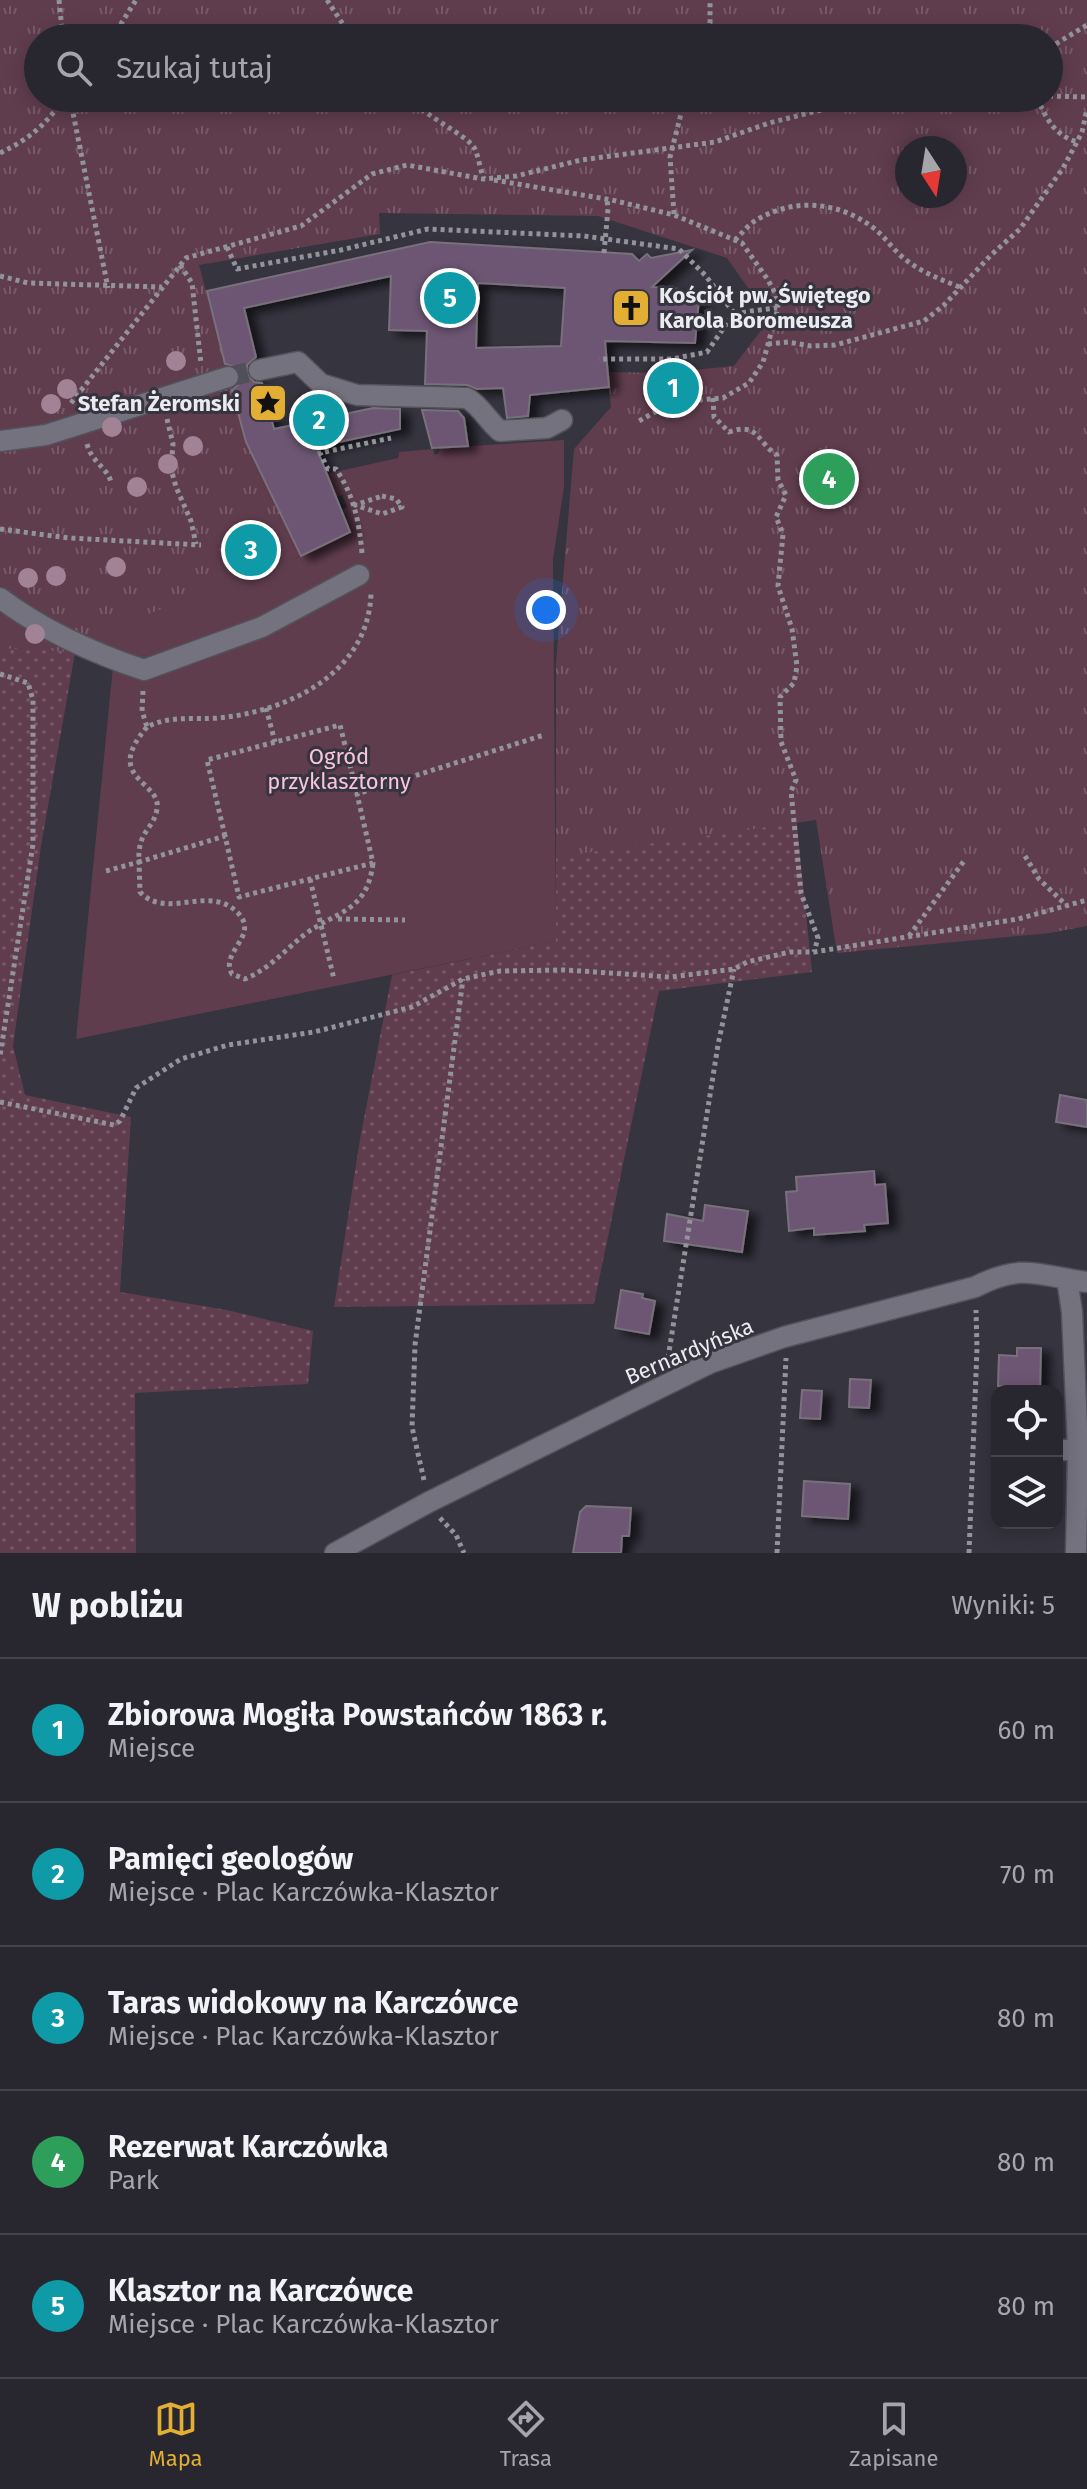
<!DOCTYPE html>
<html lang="pl">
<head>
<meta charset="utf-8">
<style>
  body { margin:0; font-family:"Fira Sans",sans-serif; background:#34333b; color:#f1f3f6 }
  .controls { position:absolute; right:24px; bottom:24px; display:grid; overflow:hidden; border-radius:16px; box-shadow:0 4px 20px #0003 }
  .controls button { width:72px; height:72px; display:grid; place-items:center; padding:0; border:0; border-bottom:2px solid #44444b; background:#28272f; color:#f1f3f6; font:40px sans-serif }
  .compass { position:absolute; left:895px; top:136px; width:72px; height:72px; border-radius:50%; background:#28272f; box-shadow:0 4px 20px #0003; rotate:168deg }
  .you { position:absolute; left:546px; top:610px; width:28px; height:28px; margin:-20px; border:6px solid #fff; border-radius:50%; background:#1a73e8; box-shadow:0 0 0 12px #1a73e833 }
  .badge { display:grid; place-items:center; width:52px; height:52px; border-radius:50%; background:#e3ae34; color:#fff; font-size:26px; font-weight:700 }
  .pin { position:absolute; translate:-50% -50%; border:4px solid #fff; box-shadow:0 2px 8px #0006 }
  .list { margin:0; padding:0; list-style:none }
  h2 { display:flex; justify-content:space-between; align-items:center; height:104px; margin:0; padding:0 32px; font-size:34px }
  h2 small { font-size:26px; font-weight:400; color:#a5a5aa }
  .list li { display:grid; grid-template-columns:52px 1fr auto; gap:24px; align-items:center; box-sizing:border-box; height:144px; padding:0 32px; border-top:2px solid #44444b }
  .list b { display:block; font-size:30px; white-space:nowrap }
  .list p { margin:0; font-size:26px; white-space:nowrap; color:#a5a5aa }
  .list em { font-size:26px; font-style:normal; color:#a5a5aa }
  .icon { flex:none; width:44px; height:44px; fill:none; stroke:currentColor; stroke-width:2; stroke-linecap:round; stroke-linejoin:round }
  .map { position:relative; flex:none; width:1087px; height:1553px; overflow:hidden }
  .search { position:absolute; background:#28272f; box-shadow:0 4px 20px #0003; left:24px; right:24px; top:24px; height:88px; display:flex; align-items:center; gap:20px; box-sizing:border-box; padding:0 28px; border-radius:44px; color:#a5a5aa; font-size:30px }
  .sheet { height:824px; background:#28272f }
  nav { display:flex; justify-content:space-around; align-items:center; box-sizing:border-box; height:112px; border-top:2px solid #44444b; background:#28272f; font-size:22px; color:#a5a5aa }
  nav a { display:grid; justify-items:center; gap:4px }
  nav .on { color:#e3ae34 }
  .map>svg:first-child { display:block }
  .grass { fill:url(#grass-dots) }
  .park { fill:url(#park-tufts); fill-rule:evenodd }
  .garden { fill:#603d4d }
  .building { fill:#6d5673; stroke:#78717b; stroke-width:2; fill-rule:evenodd; filter:url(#shadow) }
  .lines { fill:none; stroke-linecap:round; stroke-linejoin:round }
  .minor-tunnel { stroke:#504f5a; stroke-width:20; stroke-dasharray:20 10; stroke-linecap:butt }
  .minor-casing { stroke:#52525b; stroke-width:23 }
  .path { stroke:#93939b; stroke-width:5; stroke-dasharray:4 4; stroke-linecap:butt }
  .minor { stroke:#73727e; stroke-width:20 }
  .tree { fill:#a18395 }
  .labels { text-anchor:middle; stroke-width:6; stroke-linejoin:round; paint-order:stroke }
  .poi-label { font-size:22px; font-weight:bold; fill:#eaeaf1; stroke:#35343f; text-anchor:start }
  .park-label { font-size:22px; fill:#f9c4dc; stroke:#35343f }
  .street-label { font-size:22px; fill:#eaeaf1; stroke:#35343f }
</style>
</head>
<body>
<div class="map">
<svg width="1087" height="1553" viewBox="0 0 1087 1553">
  <defs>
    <pattern id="grass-dots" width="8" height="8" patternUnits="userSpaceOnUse" patternTransform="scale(2)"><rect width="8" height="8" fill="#603d4d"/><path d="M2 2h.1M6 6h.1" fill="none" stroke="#775967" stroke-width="1.8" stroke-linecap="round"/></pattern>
    <pattern id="park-tufts" width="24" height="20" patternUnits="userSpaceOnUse" patternTransform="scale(2)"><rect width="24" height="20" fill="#603d4d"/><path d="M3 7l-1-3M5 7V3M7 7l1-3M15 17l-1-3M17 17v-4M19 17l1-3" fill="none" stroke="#775967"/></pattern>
    <filter id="shadow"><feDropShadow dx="9" dy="5" stdDeviation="4" flood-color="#0009"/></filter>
  </defs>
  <rect width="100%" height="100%" fill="#35343f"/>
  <g class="grass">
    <polygon points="238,414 246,442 279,510 117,626 112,668 75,653 41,846 13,1046 25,1095 131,1117 120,1292 227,1310 313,1331 308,1384 135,1393 136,1553 0,1553 0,496"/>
    <polygon points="789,747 812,972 659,991 594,1304 334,1307 360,1139 392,975 555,941 556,857 585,836"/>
  </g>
  <path class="park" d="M0,0H1087V926L1050,933L837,953L816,820L556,857V663L574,449L611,407L607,372L660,373L734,366L777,309L758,302L727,258L598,216L379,213L380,234L199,265L246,442L301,556L220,588L112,668L75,652L0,648ZM38,38H1049V98H38ZM907,148H955V196H907Z"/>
  <polygon class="garden" points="564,440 564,487 553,559 556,941 76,1039 117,626 301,556 349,533 341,510 347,507 342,495 336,497 326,474 398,458 399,452 433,449 435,455 438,454 440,448"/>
  <g class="building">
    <path d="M430,242L632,254L639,261L647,254L651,258L692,250L652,287L678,289L677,297L699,299L695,343L605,341L609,387L530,395L528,416L507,418L503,388L477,389L467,385L425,384L427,331L389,330L391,276L244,308L256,357L247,365V373L254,382L262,383L274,429L373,408L400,409V429L316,447L350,532L301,556L246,442L232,390L238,385L241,374L236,367L225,364L207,291ZM478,283L565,288L561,346L476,348Z"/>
    <polygon points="422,410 458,411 464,418 468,446 432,448"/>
    <polygon points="1060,1095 1087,1100 1087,1127 1056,1122"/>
    <polygon points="874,1171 875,1185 885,1184 888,1223 864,1225 865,1231 840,1233 814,1235 814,1228 789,1231 786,1192 797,1191 796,1177"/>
    <polygon points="705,1205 748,1211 742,1252 664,1241 667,1214 703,1221"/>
    <polygon points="621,1290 643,1294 642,1298 655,1301 649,1334 615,1328"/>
    <polygon points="1017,1348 1041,1348 1040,1391 1007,1391 1007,1386 998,1386 999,1355 1017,1356"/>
    <polygon points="850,1379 871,1380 869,1408 849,1407"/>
    <polygon points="802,1390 822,1391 820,1419 800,1418"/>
    <polygon points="804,1481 850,1484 848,1519 802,1516"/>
    <polygon points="586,1506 631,1508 629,1536 622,1536 621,1553 573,1553 580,1512"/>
  </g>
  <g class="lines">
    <polyline class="minor-tunnel" points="228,377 259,370"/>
    <defs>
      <g id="minor">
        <path d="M259,370L298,362L321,384L357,395L467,398C482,407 487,420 500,431L547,428L562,420"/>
        <polyline points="0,441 46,435 228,377"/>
        <path d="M0,598C44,631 93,653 144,670L262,627L359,575"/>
        <polyline points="1057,1450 1078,1450 1072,1312 1067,1279"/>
        <path d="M335,1553L429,1502L710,1363L784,1337L975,1287C1024,1262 1038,1276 1087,1282"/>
        <polyline points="1076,1553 1078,1450"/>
      </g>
    </defs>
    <use href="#minor" class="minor-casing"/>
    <g class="path">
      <polyline points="59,0 63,38"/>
      <polyline points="327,0 352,38"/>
      <polyline points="112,38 136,0"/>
      <polyline points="704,38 710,23 710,0"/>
      <polyline points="1049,48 1087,25"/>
      <polyline points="1049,96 1087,97"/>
      <polyline points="70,98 108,288"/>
      <path d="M410,98C425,117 468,135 475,149C479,158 480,170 484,179"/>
      <path d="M1037,98C1046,118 1054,135 1077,142"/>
      <path d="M0,153C31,138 45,125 65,98"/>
      <polyline points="494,180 612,200 674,215 742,243 768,280 775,293 778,308 763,362 749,383 723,398 686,401 666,406 637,422"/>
      <polyline points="674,214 670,157 685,98"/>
      <path d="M735,240C742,233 749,224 758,219C797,197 840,202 875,229C886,238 894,251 906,260C923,273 942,280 962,288"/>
      <polyline points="227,247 237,269 341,250 428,229 584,236 679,249 705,275 734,313 707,352 672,359 599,359"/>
      <polyline points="604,253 608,209 607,200"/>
      <polyline points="180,265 192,283 201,364"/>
      <polyline points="0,276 28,283 162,287"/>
      <polyline points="734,313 777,308"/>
      <polyline points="768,344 788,342 811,346 835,345 924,321 944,305 991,255 1020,229 1063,168 1077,142 1082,132 1087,109"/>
      <path d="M713,398L714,417L729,432C759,421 758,444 777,455L778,480L786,495L776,517L783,534L778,586L792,629L797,666L794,683L780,697L781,742L796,780L791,791L801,893L818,938L814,952"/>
      <polyline points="71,403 186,258 301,226 372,174 407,165 483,179 516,176 581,160 715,142 769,123 829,108 895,98"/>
      <polyline points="167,419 173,444 171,469 176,487 191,521 196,544"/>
      <path d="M87,444C92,463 107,467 111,482"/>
      <polygon points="382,496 396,499 402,507 382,514 355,505"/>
      <polyline points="0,529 69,538 201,545"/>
      <path d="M362,553C359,521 354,496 336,469H328L320,453L391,438"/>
      <polyline points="0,674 28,683 33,700 33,844 0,1056"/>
      <path d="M143,691L142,711L147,727C170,715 193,720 219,718C289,711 368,673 371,594"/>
      <polyline points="266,708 275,742"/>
      <path d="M147,727C102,779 162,781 157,809C154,829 137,831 139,862L225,836L239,897L373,863L357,794L544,735"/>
      <polyline points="225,836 207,760 340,725 357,794"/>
      <polyline points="1025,856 1039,879 1066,905"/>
      <path d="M106,871L139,862L140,892C167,921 209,883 238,913C260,936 219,952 232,974L245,979C269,969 285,950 304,935C337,910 367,913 373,863"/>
      <polyline points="310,879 334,979"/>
      <polyline points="338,919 405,920"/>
      <polyline points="909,936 964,861"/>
      <polyline points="0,1102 114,1125 120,1121 136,1088 181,1059 228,1045 314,1032 412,1007 463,979 500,971 565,970 670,977 734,969 747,962 790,952 814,952 1018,919 1087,900"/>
      <polyline points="668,1358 718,1045 734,969"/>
      <polyline points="424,1480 412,1427 415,1345 463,979"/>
      <polyline points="440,1518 456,1535 464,1553"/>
      <polyline points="777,1553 786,1358"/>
      <polyline points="969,1553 977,1348 976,1310"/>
    </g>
    <use href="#minor" class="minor"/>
  </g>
  <g class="tree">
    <circle cx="176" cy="361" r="10"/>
    <circle cx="67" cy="389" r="10"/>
    <circle cx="51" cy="404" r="10"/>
    <circle cx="112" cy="427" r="10"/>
    <circle cx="193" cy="446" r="10"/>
    <circle cx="168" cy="464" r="10"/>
    <circle cx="137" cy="487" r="10"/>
    <circle cx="116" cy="567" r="10"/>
    <circle cx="56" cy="576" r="10"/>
    <circle cx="28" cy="578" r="10"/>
    <circle cx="35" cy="634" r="10"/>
  </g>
  <defs>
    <symbol id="church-square" viewBox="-11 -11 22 22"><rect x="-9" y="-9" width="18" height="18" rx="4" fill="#e3ae34" stroke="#35343f"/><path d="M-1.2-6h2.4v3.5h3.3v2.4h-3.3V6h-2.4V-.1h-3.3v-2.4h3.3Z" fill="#111"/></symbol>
    <symbol id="sight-square" viewBox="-11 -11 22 22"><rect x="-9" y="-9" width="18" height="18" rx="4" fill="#e3ae34" stroke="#35343f"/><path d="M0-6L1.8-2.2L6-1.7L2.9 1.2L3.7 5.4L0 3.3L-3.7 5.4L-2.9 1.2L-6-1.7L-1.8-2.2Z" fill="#111"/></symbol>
  </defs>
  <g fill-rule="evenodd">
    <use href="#church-square" x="609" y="286" width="44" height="44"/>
    <use href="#sight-square" x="246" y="381" width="44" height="44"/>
  </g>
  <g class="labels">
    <g class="poi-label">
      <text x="659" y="303">Kościół pw. Świętego<tspan x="659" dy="25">Karola Boromeusza</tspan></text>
      <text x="240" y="411" text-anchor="end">Stefan Żeromski</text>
    </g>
    <g class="park-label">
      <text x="339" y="764">Ogród<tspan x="339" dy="25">przyklasztorny</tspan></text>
    </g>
    <g class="street-label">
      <text transform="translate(689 1351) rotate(-23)" y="8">Bernardyńska</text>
    </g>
  </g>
</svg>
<div class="controls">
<button><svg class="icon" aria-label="locate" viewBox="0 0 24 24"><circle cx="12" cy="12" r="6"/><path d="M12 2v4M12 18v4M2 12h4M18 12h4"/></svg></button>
<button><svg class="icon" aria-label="layers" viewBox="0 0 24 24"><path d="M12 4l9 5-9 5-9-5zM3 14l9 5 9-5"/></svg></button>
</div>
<svg class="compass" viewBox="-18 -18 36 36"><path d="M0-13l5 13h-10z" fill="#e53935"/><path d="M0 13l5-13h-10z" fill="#a5a5aa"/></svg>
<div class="you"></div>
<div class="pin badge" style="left:673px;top:388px;background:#0f9aa8">1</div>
<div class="pin badge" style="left:319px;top:420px;background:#0f9aa8">2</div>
<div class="pin badge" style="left:251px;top:550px;background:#0f9aa8">3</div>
<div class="pin badge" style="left:829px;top:479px;background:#2e9e5b">4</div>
<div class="pin badge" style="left:450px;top:298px;background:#0f9aa8">5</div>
<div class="search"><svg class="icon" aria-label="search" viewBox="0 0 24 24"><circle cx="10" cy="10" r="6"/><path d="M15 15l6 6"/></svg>Szukaj tutaj</div>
</div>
<section class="sheet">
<h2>W pobliżu<small>Wyniki: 5</small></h2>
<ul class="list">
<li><span class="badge" style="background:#0f9aa8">1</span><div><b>Zbiorowa Mogiła Powstańców 1863 r.</b><p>Miejsce</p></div><em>60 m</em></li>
<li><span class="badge" style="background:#0f9aa8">2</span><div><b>Pamięci geologów</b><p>Miejsce · Plac Karczówka-Klasztor</p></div><em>70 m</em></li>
<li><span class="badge" style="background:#0f9aa8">3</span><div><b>Taras widokowy na Karczówce</b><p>Miejsce · Plac Karczówka-Klasztor</p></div><em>80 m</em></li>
<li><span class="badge" style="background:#2e9e5b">4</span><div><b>Rezerwat Karczówka</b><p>Park</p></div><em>80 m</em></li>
<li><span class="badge" style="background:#0f9aa8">5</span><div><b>Klasztor na Karczówce</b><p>Miejsce · Plac Karczówka-Klasztor</p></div><em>80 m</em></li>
</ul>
</section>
<nav>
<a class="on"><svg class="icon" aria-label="map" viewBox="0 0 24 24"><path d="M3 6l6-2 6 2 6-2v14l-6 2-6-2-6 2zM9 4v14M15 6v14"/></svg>Mapa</a>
<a><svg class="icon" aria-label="directions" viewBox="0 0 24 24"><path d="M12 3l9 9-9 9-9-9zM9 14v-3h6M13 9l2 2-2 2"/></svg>Trasa</a>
<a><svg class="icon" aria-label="saved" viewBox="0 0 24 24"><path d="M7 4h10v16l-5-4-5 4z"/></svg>Zapisane</a>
</nav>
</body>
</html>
